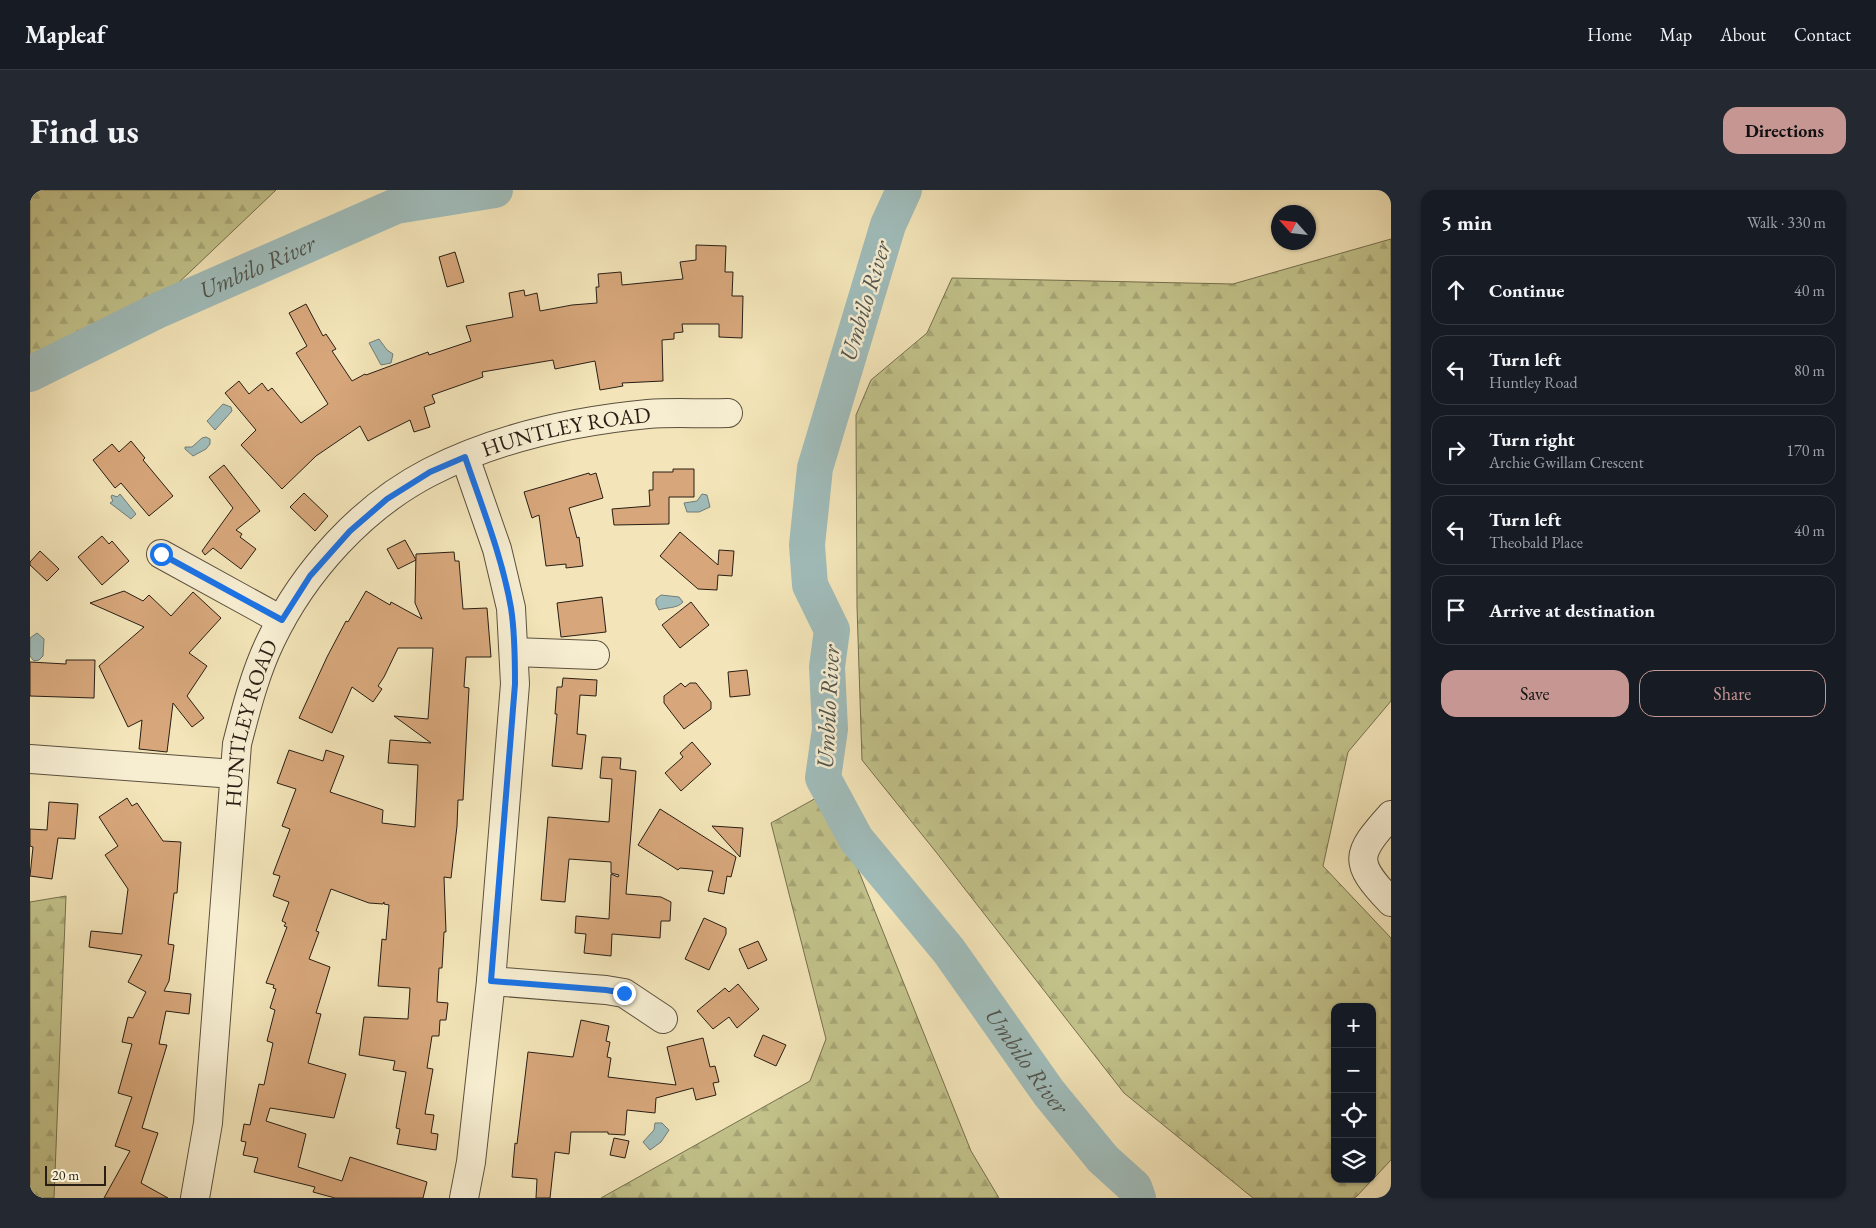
<!DOCTYPE html>
<html lang="en">
<head>
<meta charset="utf-8">
<style>
  body { margin:0; font-family:"EB Garamond",serif; background:#242831; color:#f1f3f6 }
  .controls { position:absolute; right:15px; bottom:15px; display:grid; overflow:hidden; border-radius:10px; box-shadow:0 1px 4px #0004 }
  .controls button { width:45px; height:45px; display:grid; place-items:center; padding:0; border:0; border-bottom:1px solid #363941; background:#171b24; color:#f1f3f6; font:25px sans-serif }
  .compass { position:absolute; left:1241px; top:15px; width:45px; height:45px; border-radius:50%; background:#171b24; box-shadow:0 1px 4px #0004; rotate:297deg }
  .scale { position:absolute; left:15px; bottom:12px; width:61px; box-sizing:border-box; padding-left:5px; border:2px solid #281e14; border-top:0; font-size:14px; line-height:18px; white-space:nowrap; color:#281e14; -webkit-text-stroke:4px #f7eed2; paint-order:stroke }
  .stop { position:absolute; width:15px; height:15px; margin:-11px; border:4px solid #1a73e8; border-radius:50%; background:#fff }
  .stop.end { background:#1a73e8; border-color:#fff; box-shadow:0 1px 5px #0008 }
  .list { margin:0; padding:0; list-style:none }
  h2 { display:flex; justify-content:space-between; align-items:center; height:65px; margin:0; padding:0 20px; font-size:21px }
  h2 small { font-size:16px; font-weight:400; color:#9ea1a6 }
  .list li { display:grid; grid-template-columns:32px 1fr auto; gap:15px; align-items:center; box-sizing:border-box; height:70px; margin:0 10px 10px; padding:0 10px; border:1px solid #363941; border-radius:15px }
  .list b { display:block; font-size:19px; white-space:nowrap }
  .list p { margin:0; font-size:16px; white-space:nowrap; color:#9ea1a6 }
  .list em { font-size:16px; font-style:normal; color:#9ea1a6 }
  .actions { display:flex; gap:10px; padding:15px 20px }
  .actions a { flex:1; padding:11px 0; border:1px solid #c59692; border-radius:15px; text-align:center; font-size:18px; color:#c59692 }
  .actions .main { background:#c59692; color:#111 }
  .icon { flex:none; width:28px; height:28px; fill:none; stroke:currentColor; stroke-width:2; stroke-linecap:round; stroke-linejoin:round }
  .map { position:relative; flex:none; width:1361px; height:1008px; overflow:hidden; border-radius:15px }
  header { display:flex; align-items:center; gap:30px; box-sizing:border-box; height:70px; padding:0 25px; background:#171b24; border-bottom:1px solid #363941 }
  header strong { font-size:24px }
  nav { display:flex; gap:28px; margin-inline-start:auto; font-size:18px }
  .intro { display:flex; align-items:center; justify-content:space-between; box-sizing:border-box; height:120px; padding:0 30px }
  h1 { margin:0; font-size:35px }
  .button { padding:12px 22px; border-radius:15px; background:#c59692; color:#111; font-size:18px; font-weight:700 }
  main { display:flex; gap:30px; padding:0 30px }
  aside { flex:1; background:#171b24; border-radius:15px; box-shadow:0 1px 4px #0004 }
  .map>svg:first-child { display:block }
  .forest { fill:url(#forest-firs); stroke:#75704f; fill-rule:evenodd }
  .water { fill:#a0bcba; stroke:#707d78 }
  .lines { fill:none; stroke-linecap:round; stroke-linejoin:round }
  .river { stroke:#a0bcba; stroke-width:36 }
  .building { fill:#d7a77b; stroke:#281e14 }
  .minor-casing { stroke:#5b503d; stroke-width:30 }
  .minor { stroke:#f7eed2; stroke-width:28 }
  .route { stroke:#1a73e8; stroke-width:6 }
  .labels { text-anchor:middle; stroke-width:5; stroke-linejoin:round; paint-order:stroke }
  .street-label { font-size:22px; fill:#281e14; stroke:#f7eed2 }
  .water-label { font-size:24px; font-style:italic; fill:#52554e; stroke:#f7eed2 }
</style>
</head>
<body>
<header>
<strong>Mapleaf</strong>
<nav><a>Home</a><a>Map</a><a>About</a><a>Contact</a></nav>
</header>
<div class="intro"><h1>Find us</h1><a class="button">Directions</a></div>
<main>
<div class="map">
<svg width="1361" height="1008" viewBox="0 0 1361 1008">
  <defs>
    <pattern id="forest-firs" width="22" height="20" patternUnits="userSpaceOnUse" patternTransform="scale(1.25)"><rect width="22" height="20" fill="#c2c28a"/><path d="M5 1l3.5 6h-7zM16 11l3.5 6h-7z" fill="#a7a676"/></pattern>
  </defs>
  <rect width="100%" height="100%" fill="#f3e5b9"/>
  <filter id="stains"><feTurbulence type="fractalNoise" baseFrequency=".004" numOctaves="4"/><feColorMatrix values="0 0 0 0 .2 0 0 0 0 .09 0 0 0 0 .02 0 0 0 .5 -.17"/></filter>
  <radialGradient id="worn" r=".72"><stop offset=".6" stop-color="#630" stop-opacity="0"/><stop offset="1" stop-color="#630" stop-opacity=".3"/></radialGradient>
  <g class="forest">
    <polygon points="0,0 246,0 122,118 0,196"/>
    <path d="M1361,49V511L1318,562L1293,676L1361,748V970L1325,1008H1223L1094,903L906,662L832,570L827,417L826,225L841,190L897,143L922,88L1203,94ZM1305,817H1342V989H1305Z"/>
    <polygon points="797,602 941,961 969,1008 571,1008 780,891 796,849 741,633"/>
    <polygon points="36,706 24,1008 0,1008 0,712"/>
  </g>
  <g class="water">
    <polygon points="349,149 357,160 363,164 361,173 351,175 339,153"/>
    <polygon points="193,214 201,217 202,221 185,240 177,231"/>
    <polygon points="176,247 180,249 180,254 176,259 163,266 155,259 155,257 162,257 172,248"/>
    <polygon points="90,304 106,324 101,329 80,313 83,311 81,307 82,305 87,307"/>
    <polygon points="672,304 677,305 680,317 669,322 657,322 654,313 667,311"/>
    <path d="M631,405L649,407L653,412C647,419 636,417 629,420L626,414V409Z"/>
    <polygon points="7,443 14,449 13,466 9,470 4,471 0,466 0,448"/>
    <polygon points="625,933 632,933 639,940 631,952 620,960 613,952 624,940"/>
  </g>
  <g class="lines">
    <g class="river">
      <path id="s1" d="M874,0L858,35L785,278L777,355L780,395L802,440L797,477L800,539L793,588L826,649L919,761L1019,903L1073,969L1104,997L1108,1008"/>
      <path id="s2" d="M0,184L129,120L366,16L465,0"/>
    </g>
  </g>
  <g class="building">
    <polygon points="666,55 696,56 695,82 703,82 702,106 713,106 712,148 689,147 689,134 652,134 653,142 644,143 644,149 632,150 633,191 592,193 593,196 570,200 565,171 525,179 523,170 452,182 453,187 402,205 405,213 394,217 400,237 384,242 380,230 338,251 330,236 286,266 252,299 211,255 226,240 195,203 209,191 219,204 232,193 238,201 242,198 271,233 298,214 266,163 277,156 259,123 276,114 293,146 296,144 306,159 302,161 322,191 335,184 336,185 398,162 399,165 441,151 436,136 483,127 479,103 494,100 495,106 507,103 510,121 542,115 567,113 566,97 569,97 568,84 591,82 592,95 653,89 650,72 666,70"/>
    <polygon points="425,62 434,92 417,97 409,67"/>
    <polygon points="101,251 115,268 113,270 143,306 119,326 91,293 85,298 63,270 82,254 89,262"/>
    <polygon points="194,275 230,321 206,340 212,344 210,347 226,359 211,379 183,358 175,365 172,361 203,318 179,287"/>
    <polygon points="643,279 664,279 664,307 639,307 639,334 584,335 582,319 620,316 619,300 623,300 623,282 643,282"/>
    <polygon points="559,283 560,285 566,283 573,308 539,318 547,348 549,347 553,376 536,378 536,374 516,376 509,325 502,328 494,302"/>
    <polygon points="274,303 298,326 285,341 260,317"/>
    <polygon points="650,342 688,375 689,360 704,361 702,386 688,385 687,400 668,399 630,366"/>
    <polygon points="72,346 79,354 82,351 99,371 72,395 48,367"/>
    <polygon points="375,350 386,370 368,379 357,359"/>
    <polygon points="10,361 29,379 17,391 0,375 0,372"/>
    <polygon points="424,362 425,371 429,371 433,419 457,418 461,467 436,467 434,497 439,498 433,610 428,610 427,636 421,688 414,687 416,742 414,742 412,778 409,778 407,812 418,813 416,830 410,830 409,846 402,846 397,878 403,879 395,924 404,925 401,943 408,944 406,960 367,954 370,939 366,938 376,882 363,880 365,871 329,865 334,827 378,829 380,798 348,796 352,749 356,750 359,715 354,714 354,712 353,714 339,713 301,699 286,741 289,742 279,769 300,777 286,823 291,824 278,873 316,884 304,928 240,918 236,931 276,944 268,977 312,991 320,967 397,992 393,1008 305,1008 283,1002 285,997 224,982 228,968 213,965 216,952 211,951 214,934 220,935 229,894 234,895 243,853 237,851 245,820 240,818 246,799 243,798 244,795 236,793 257,737 254,736 256,733 252,731 259,712 243,706 250,686 243,684 260,639 252,636 266,599 247,593 259,560 293,571 296,560 314,566 300,602 353,620 352,633 385,637 388,575 358,573 360,550 401,553 364,526 398,529 403,458 368,458 354,487 348,496 352,499 343,512 322,497 302,543 269,528 297,467 316,431 318,432 336,401 360,415 361,412 392,429 385,413 386,364"/>
    <polygon points="94,401 113,411 119,405 141,426 163,402 191,428 159,463 177,476 157,506 174,528 162,537 143,513 137,562 109,559 112,530 98,537 69,476 114,437 60,413"/>
    <polygon points="572,407 576,442 531,447 527,413"/>
    <polygon points="661,412 679,435 650,458 632,435"/>
    <polygon points="36,470 65,470 64,508 0,506 0,472 36,474"/>
    <polygon points="717,480 720,505 700,507 698,482"/>
    <polygon points="533,488 567,490 566,506 550,505 547,544 556,545 552,579 522,576 527,524 525,524 527,497 532,497"/>
    <polygon points="651,493 655,497 660,493 666,493 681,512 681,519 654,539 634,513 634,506"/>
    <polygon points="662,552 681,574 651,601 635,583 653,567 650,563"/>
    <polygon points="572,567 591,568 590,579 606,581 596,704 631,707 641,712 640,731 631,731 630,748 582,744 581,766 554,763 556,744 545,743 546,726 579,729 581,684 588,687 589,685 581,683 581,672 539,669 535,712 511,710 518,627 579,632 582,589 570,588"/>
    <polygon points="97,608 102,616 107,613 133,651 151,652 147,703 144,703 138,754 144,755 139,791 134,801 161,804 159,824 136,821 129,854 137,855 112,938 128,943 111,993 138,1008 74,1008 100,961 85,956 102,907 88,903 102,854 92,852 98,827 103,828 116,802 98,792 112,765 59,757 61,741 92,744 98,699 75,665 88,656 69,627"/>
    <polygon points="19,612 48,614 45,649 28,648 22,689 0,686 3,657 0,656 0,639 17,640"/>
    <polygon points="630,619 706,667 701,687 697,686 694,704 678,701 683,681 650,678 648,680 608,655"/>
    <polygon points="682,636 713,638 710,667"/>
    <polygon points="674,728 696,738 696,744 679,780 655,769"/>
    <polygon points="728,751 737,770 718,779 709,759"/>
    <polygon points="708,794 729,819 707,838 699,827 683,839 667,821 695,798 699,802"/>
    <polygon points="551,830 579,836 576,851 580,852 577,867 581,868 578,887 646,895 637,857 673,848 680,877 685,876 689,892 683,893 686,905 666,910 663,898 626,908 625,923 597,920 595,945 578,944 578,942 541,942 539,964 525,962 520,1008 506,1008 507,989 482,987 485,953 487,954 498,862 543,867"/>
    <polygon points="733,845 756,855 746,876 724,866"/>
    <polygon points="584,948 599,951 595,968 580,965"/>
  </g>
  <g class="lines">
    <defs>
      <g id="minor">
        <polyline points="131,364 251,430"/>
        <polyline points="484,462 565,465"/>
        <polyline points="0,569 204,584"/>
        <path d="M1361,625C1325,665 1323,672 1361,712"/>
        <polyline points="461,791 576,800 594,803 633,829"/>
        <path id="s3" d="M165,1008L178,933L207,554C216,519 225,483 241,450C274,381 332,317 400,282C467,248 544,231 618,224C644,222 671,224 698,223"/>
        <polyline points="434,1008 441,972 461,791 485,494 481,418 467,359 435,267"/>
      </g>
    </defs>
    <use href="#minor" class="minor-casing"/>
    <use href="#minor" class="minor"/>
  </g>
  <g class="lines">
    <path class="route" d="M131,364L252,430L280,386L320,341L357,309L400,282L435,267C452,317 472,366 481,418C485,443 485,469 485,494L461,791L576,800L594,803"/>
  </g>
  <g class="labels">
    <g class="street-label">
      <text dy="8" stroke="none"><textPath href="#s3" startOffset="944">HUNTLEY ROAD</textPath></text>
      <text dy="8" stroke="none"><textPath href="#s3" startOffset="479">HUNTLEY ROAD</textPath></text>
    </g>
    <g class="water-label">
      <text dy="8" stroke="none"><textPath href="#s2" startOffset="251">Umbilo River</textPath></text>
      <text transform="translate(835 111) rotate(-73)" y="8">Umbilo River</text>
      <text transform="translate(798 517) rotate(-87)" y="8">Umbilo River</text>
      <text dy="8" stroke="none"><textPath href="#s1" startOffset="958">Umbilo River</textPath></text>
    </g>
  </g>
  <rect width="100%" height="100%" filter="url(#stains)"/>
  <rect width="100%" height="100%" fill="url(#worn)"/>
</svg>
<div class="controls">
<button>+</button>
<button>−</button>
<button><svg class="icon" aria-label="locate" viewBox="0 0 24 24"><circle cx="12" cy="12" r="6"/><path d="M12 2v4M12 18v4M2 12h4M18 12h4"/></svg></button>
<button><svg class="icon" aria-label="layers" viewBox="0 0 24 24"><path d="M12 4l9 5-9 5-9-5zM3 14l9 5 9-5"/></svg></button>
</div>
<svg class="compass" viewBox="-18 -18 36 36"><path d="M0-13l5 13h-10z" fill="#e53935"/><path d="M0 13l5-13h-10z" fill="#9ea1a6"/></svg>
<div class="scale">20 m</div>
<div class="stop" style="left:131px;top:364px"></div>
<div class="stop end" style="left:594px;top:803px"></div>
</div>
<aside>
<h2>5 min<small>Walk · 330 m</small></h2>
<ul class="list">
<li><svg class="icon" aria-label="ahead" viewBox="0 0 24 24"><path d="M12 20V5M6 11l6-6 6 6"/></svg><div><b>Continue</b></div><em>40 m</em></li>
<li><svg class="icon" aria-label="left" viewBox="0 0 24 24"><path d="M17 20v-9H6M10 6l-5 5 5 5"/></svg><div><b>Turn left</b><p>Huntley Road</p></div><em>80 m</em></li>
<li><svg class="icon" aria-label="right" viewBox="0 0 24 24"><path d="M7 20v-9h11M14 6l5 5-5 5"/></svg><div><b>Turn right</b><p>Archie Gwillam Crescent</p></div><em>170 m</em></li>
<li><svg class="icon" aria-label="left" viewBox="0 0 24 24"><path d="M17 20v-9H6M10 6l-5 5 5 5"/></svg><div><b>Turn left</b><p>Theobald Place</p></div><em>40 m</em></li>
<li><svg class="icon" aria-label="arrive" viewBox="0 0 24 24"><path d="M6 21V4h12l-3 4 3 4H6"/></svg><div><b>Arrive at destination</b></div></li>
</ul>
<div class="actions"><a class="main">Save</a><a>Share</a></div>
</aside>
</main>
</body>
</html>
